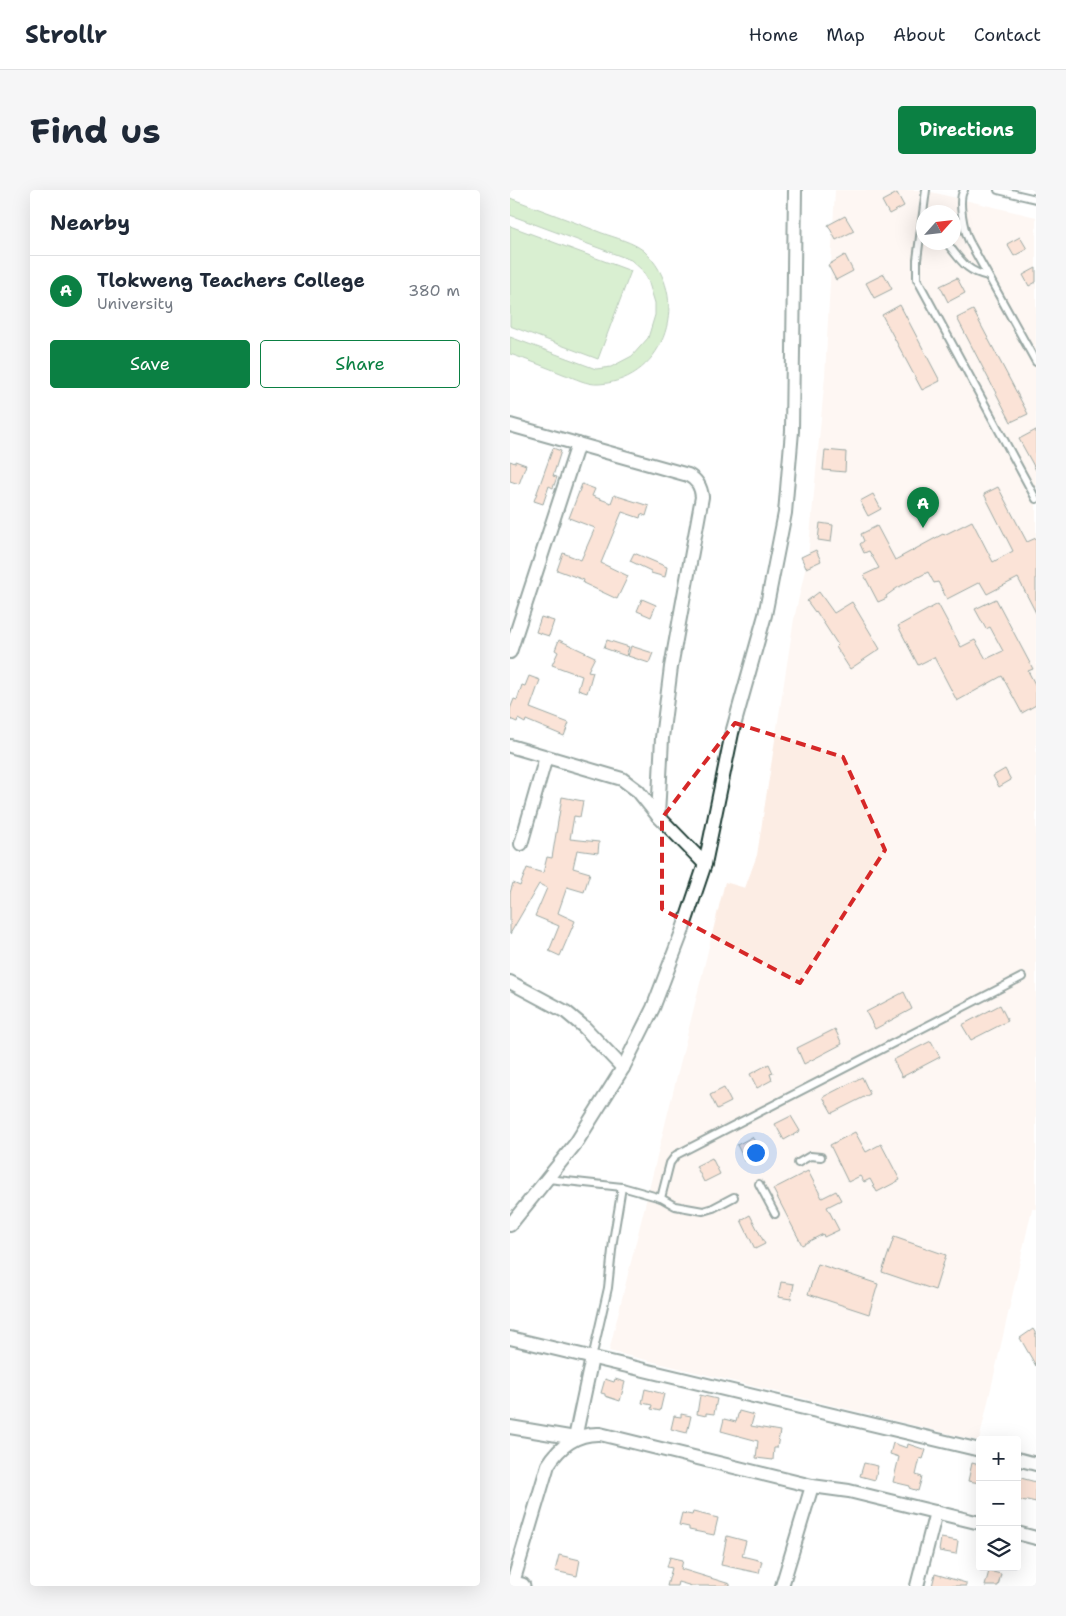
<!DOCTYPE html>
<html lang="en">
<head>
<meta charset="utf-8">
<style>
  body { margin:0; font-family:"Shantell Sans",sans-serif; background:#f6f6f7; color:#1f2937 }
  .controls { position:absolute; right:15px; bottom:15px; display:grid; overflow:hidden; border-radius:5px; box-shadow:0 5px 20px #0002 }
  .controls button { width:45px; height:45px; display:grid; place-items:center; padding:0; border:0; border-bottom:1px solid #e0e1e3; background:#fff; color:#1f2937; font:25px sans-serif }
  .compass { position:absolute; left:406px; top:15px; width:45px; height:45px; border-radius:50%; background:#fff; box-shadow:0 5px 20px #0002; rotate:63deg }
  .you { position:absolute; left:245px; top:962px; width:18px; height:18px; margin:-12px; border:4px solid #fff; border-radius:50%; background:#1a73e8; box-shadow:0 0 0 8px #1a73e833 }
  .badge { display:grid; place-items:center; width:32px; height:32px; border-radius:50%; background:#0b8043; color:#fff; font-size:16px; font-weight:700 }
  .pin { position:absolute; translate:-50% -41px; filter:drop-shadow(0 1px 2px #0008) }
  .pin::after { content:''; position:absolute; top:26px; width:18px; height:15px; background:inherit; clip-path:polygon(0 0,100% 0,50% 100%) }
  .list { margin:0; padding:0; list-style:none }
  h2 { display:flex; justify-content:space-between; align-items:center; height:65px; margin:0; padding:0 20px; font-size:21px }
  h2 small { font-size:16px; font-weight:400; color:#747a83 }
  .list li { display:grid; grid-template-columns:32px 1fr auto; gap:15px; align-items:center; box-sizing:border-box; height:70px; padding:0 20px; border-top:1px solid #e0e1e3 }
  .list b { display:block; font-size:19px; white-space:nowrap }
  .list p { margin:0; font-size:16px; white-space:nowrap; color:#747a83 }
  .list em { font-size:16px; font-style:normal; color:#747a83 }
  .actions { display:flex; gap:10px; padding:15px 20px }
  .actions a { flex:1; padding:11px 0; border:1px solid #0b8043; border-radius:5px; text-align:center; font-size:18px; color:#0b8043 }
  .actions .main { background:#0b8043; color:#fff }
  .icon { flex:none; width:28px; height:28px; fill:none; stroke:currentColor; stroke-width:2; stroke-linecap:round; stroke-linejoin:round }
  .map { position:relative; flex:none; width:526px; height:1396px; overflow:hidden; border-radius:5px }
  header { display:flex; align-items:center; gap:30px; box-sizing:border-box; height:70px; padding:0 25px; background:#fff; border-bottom:1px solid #e0e1e3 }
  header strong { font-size:24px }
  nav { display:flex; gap:28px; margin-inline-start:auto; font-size:18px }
  .intro { display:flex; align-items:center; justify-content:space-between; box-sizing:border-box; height:120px; padding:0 30px }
  h1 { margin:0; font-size:35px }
  .button { padding:12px 22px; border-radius:5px; background:#0b8043; color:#fff; font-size:18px; font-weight:700 }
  main { display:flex; gap:30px; padding:0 30px }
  aside { flex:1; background:#fff; border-radius:5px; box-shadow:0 5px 20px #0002 }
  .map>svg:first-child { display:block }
  .built { fill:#fcede4; fill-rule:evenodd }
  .garden { fill:#acdb9a; stroke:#668c67 }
  .building { fill:#f6c2a6; stroke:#1f3d34 }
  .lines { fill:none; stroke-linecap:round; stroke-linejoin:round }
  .service-casing { stroke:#1f3d34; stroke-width:10 }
  .minor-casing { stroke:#1f3d34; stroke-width:16 }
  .tertiary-casing { stroke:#1f3d34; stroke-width:19 }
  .service { stroke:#fff; stroke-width:6 }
  .minor { stroke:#fff; stroke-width:12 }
  .tertiary { stroke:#fff; stroke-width:15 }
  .marked { fill:none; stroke:#d62828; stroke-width:4; stroke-dasharray:10 6; stroke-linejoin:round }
</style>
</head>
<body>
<header>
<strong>Strollr</strong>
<nav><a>Home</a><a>Map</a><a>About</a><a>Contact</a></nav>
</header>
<div class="intro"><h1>Find us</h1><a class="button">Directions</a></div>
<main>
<aside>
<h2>Nearby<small></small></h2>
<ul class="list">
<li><span class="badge">A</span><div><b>Tlokweng Teachers College</b><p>University</p></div><em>380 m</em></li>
</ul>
<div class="actions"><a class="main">Save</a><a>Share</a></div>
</aside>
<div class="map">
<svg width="526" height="1396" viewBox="0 0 526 1396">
  <rect width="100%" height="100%" fill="#fff"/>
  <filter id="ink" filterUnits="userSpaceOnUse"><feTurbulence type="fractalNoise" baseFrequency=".02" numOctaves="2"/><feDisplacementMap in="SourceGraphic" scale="10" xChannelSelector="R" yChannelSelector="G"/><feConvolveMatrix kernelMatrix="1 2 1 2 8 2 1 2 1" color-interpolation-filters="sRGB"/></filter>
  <g filter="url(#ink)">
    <path class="built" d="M325,0H413L526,27V1019H522L469,1251L99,1161L215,692L235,698L247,665L284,429L298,367L315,186ZM413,22H443V52H413Z"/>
    <g class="garden">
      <path d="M0,8C31,20 62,31 92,43C106,48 123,52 134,61C182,105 157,190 89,194C77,195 65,188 53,184C36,177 18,170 0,164V147L86,179L101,177L122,166L138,148L145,125V113L138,90L132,80L121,70L0,25Z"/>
      <polygon points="0,36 121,81 88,169 0,136"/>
    </g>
    <g class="building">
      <polygon points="387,3 394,16 379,24 372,11"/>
      <polygon points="335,26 344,41 326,50 318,35"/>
      <polygon points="510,47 517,59 504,66 497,54"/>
      <polygon points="335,65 343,81 326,90 318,75"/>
      <polygon points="526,78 526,92 519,96 513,85"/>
      <polygon points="374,84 382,99 364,108 356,93"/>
      <polygon points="447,88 455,103 438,112 430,96"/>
      <polygon points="390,115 430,191 412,200 372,125"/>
      <polygon points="463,120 518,224 501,232 447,128"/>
      <polygon points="526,240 526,280 509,249"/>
      <polygon points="43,258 51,261 43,286 47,287 43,298 39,296 33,314 24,311"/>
      <polygon points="315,260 336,262 335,282 313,280"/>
      <polygon points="0,271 5,273 5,271 16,275 9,294 0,291"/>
      <polygon points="72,294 85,299 82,306 101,313 104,305 139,316 136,326 131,324 130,328 112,322 91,373 118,386 107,409 73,393 74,390 47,380 53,363 71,370 85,338 59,328"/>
      <polygon points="488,297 517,352 526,348 526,423 508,388 477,404 470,392 437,409 428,392 424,393 418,382 387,398 376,406 377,408 368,412 354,385 369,378 359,361 354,363 350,354 354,351 351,344 367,336 385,370 433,344 434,345 462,331 483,372 503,361 474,304"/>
      <polygon points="363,304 371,319 358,326 350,311"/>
      <polygon points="310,333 323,335 321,352 308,350"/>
      <polygon points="306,360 311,371 296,378 291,367"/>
      <polygon points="124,363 157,377 155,387 141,383 141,381 120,371"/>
      <polygon points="309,402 324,423 342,412 370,459 340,479 326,457 328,455 306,421 305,422 297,411"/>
      <polygon points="132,409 146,415 141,427 127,421"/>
      <polygon points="486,409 523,479 518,481 526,496 526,515 512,523 492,486 447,511 424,467 408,475 388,436 428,414 451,457 465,450 476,469 493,461 480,437 476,439 465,419"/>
      <polygon points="31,427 44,431 39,446 26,442"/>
      <polygon points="49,450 85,467 78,481 83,482 77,503 68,500 72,486 42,475 48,462 45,460"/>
      <polygon points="97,450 119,457 116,466 94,458"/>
      <polygon points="121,456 143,463 139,473 118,466"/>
      <polygon points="19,486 30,490 20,518 59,533 54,546 16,530 15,533 8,529 7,532 0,529 0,519 4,509 7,510 12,495 15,496"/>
      <polygon points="495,579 501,590 489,597 483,586"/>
      <polygon points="52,607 73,611 70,627 64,626 60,649 89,652 88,663 67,660 63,678 80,683 74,702 57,697 48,723 65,731 50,766 39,761 49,736 25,726 37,698 29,694 0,744 0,703 3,693 10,696 17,678 33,683 37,667 42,668"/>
      <polygon points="394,802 402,819 365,839 356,822"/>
      <polygon points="490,815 498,831 461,850 452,835"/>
      <polygon points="325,839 332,854 294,874 287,858"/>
      <polygon points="421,851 430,867 392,887 383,870"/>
      <polygon points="259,874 263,883 260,884 262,890 247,898 240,884"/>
      <polygon points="352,887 360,904 322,923 313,907"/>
      <polygon points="214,898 221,912 207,919 200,905"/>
      <polygon points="281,926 290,941 274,950 265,934"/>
      <polygon points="345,942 356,962 371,954 390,990 367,1002 360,989 354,992 350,986 338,992 320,955"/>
      <polygon points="242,947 252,962 235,971 227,955"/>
      <polygon points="202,968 210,984 194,992 186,976"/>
      <polygon points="298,981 312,1008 326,1001 331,1010 317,1017 329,1040 314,1047 313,1044 292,1055 263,999"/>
      <polygon points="240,1025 255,1054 245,1059 231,1030"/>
      <polygon points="384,1047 436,1065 425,1100 372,1082"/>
      <polygon points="308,1074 368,1094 359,1124 298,1104"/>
      <polygon points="271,1092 284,1094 281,1109 268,1107"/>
      <polygon points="523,1139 526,1144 526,1176 510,1148"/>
      <polygon points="95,1189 104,1192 105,1189 115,1192 110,1211 95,1206 95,1204 91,1203"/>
      <polygon points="135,1199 154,1204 150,1221 141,1219 142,1215 132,1213"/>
      <polygon points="190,1205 207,1209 204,1224 196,1223 196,1226 187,1224"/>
      <polygon points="229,1221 244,1225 241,1236 270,1241 267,1258 264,1258 263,1270 246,1268 248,1251 211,1241 214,1229 226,1232"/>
      <polygon points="171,1224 181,1226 177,1243 161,1239 164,1226 171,1227"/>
      <polygon points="383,1253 397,1258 398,1254 416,1260 413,1269 410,1268 406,1285 412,1287 408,1301 399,1298 400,1296 383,1292 389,1267 380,1264"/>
      <polygon points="354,1273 368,1276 365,1290 350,1286"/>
      <polygon points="462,1273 470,1275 470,1293 458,1291"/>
      <polygon points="507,1287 526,1292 526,1312 517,1310 516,1312 507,1310"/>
      <polygon points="183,1322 208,1328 204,1345 179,1340 179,1337 169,1335 172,1323 182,1325"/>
      <polygon points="217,1346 236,1351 232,1366 252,1371 249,1383 211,1375"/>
      <polygon points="431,1348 448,1351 446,1364 429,1361"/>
      <polygon points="49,1365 70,1370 67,1386 45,1381"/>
      <polygon points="160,1367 173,1370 171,1379 220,1394 220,1396 182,1396 168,1392 167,1396 157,1396 162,1378 157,1377"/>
      <polygon points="479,1381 491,1384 488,1396 475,1396"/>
      <polygon points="425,1384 456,1393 456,1396 422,1396"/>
    </g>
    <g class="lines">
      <defs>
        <g id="service">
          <polyline points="416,0 407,70 407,89 526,309"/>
          <path d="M454,0C447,10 454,40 459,51L526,172"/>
          <polyline points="488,0 526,9"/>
          <path d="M436,52C451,70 455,81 478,86"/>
          <polyline points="288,973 300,966 311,967"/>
          <polyline points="38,989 112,997 151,1008 165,1016 193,1021 203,1018 224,1007"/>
          <polyline points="249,994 265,1024"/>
          <polyline points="151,1008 160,973 166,965 512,787"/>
          <polyline points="82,1168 98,1098 103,1051 112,997"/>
        </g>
        <g id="minor">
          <path d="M0,235L178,285C187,290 191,296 192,307L161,477L152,548L148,626"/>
          <polyline points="0,462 68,254"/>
          <polyline points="0,556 112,589 128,601 148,626 195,674"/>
          <polyline points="11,654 36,567"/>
          <polyline points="0,792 56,822 74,837 113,878"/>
          <polyline points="0,1035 66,953 113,878 143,818 172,742 195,674 222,543 255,425 275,323 282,241 285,0"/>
          <polyline points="0,1148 470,1260"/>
          <polyline points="0,1237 65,1248 82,1168"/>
          <polyline points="507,1269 526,1274"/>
          <polyline points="507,1343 526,1348"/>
          <path d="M2,1396L38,1275C50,1256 67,1243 90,1244L302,1296L339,1301L470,1333"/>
          <polyline points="272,1396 302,1296"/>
          <polyline points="407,1396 426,1322"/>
        </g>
        <polyline id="tertiary" points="0,1393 12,1396"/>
      </defs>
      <use href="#service" class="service-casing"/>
      <use href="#minor" class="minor-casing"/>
      <use href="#tertiary" class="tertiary-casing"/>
      <use href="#service" class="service"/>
      <use href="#minor" class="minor"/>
      <use href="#tertiary" class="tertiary"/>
    </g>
  </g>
  <path d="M0 0H526V1396H0ZM225,533L333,567L375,660L290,793L152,719V628Z" fill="#fff" fill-opacity=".55" fill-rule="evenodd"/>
  <path class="marked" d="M225,533L333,567L375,660L290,793L152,719V628Z"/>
</svg>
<div class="controls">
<button>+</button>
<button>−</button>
<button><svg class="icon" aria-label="layers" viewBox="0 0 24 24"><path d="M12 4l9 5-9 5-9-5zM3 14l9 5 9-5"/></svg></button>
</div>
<svg class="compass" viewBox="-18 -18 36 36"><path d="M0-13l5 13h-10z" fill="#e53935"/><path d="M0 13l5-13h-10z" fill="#747a83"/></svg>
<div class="you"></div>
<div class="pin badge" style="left:413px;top:338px">A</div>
</div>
</main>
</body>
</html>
